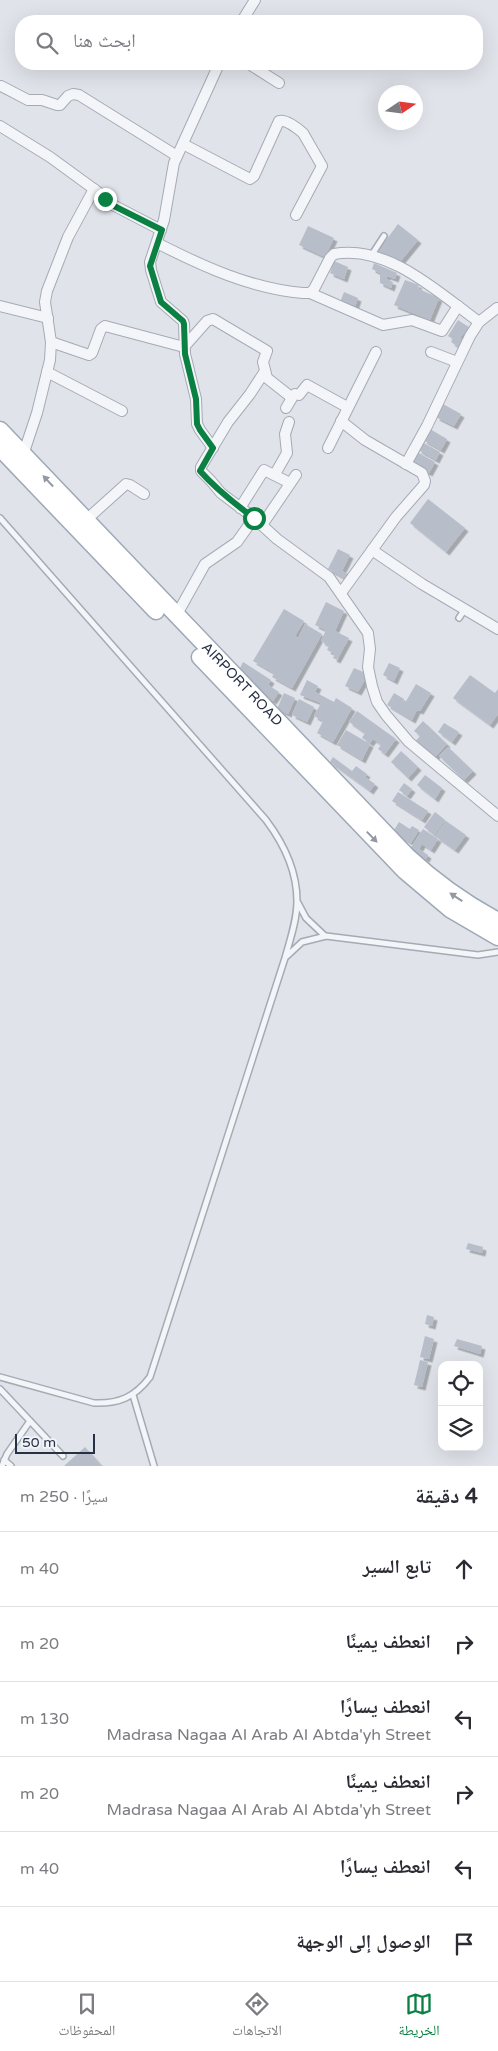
<!DOCTYPE html>
<html lang="ar">
<head>
<meta charset="utf-8">
<style>
  body { margin:0; font-family:"Varela Round","Noto Naskh Arabic",sans-serif; background:#f7f7f7; color:#2b2b33; direction:rtl }
  .controls { position:absolute; right:15px; bottom:15px; display:grid; overflow:hidden; border-radius:10px; box-shadow:0 5px 20px #0002 }
  .controls button { width:45px; height:45px; display:grid; place-items:center; padding:0; border:0; border-bottom:1px solid #e1e1e2; background:#fff; color:#2b2b33; font:25px sans-serif }
  .compass { position:absolute; left:378px; top:85px; width:45px; height:45px; border-radius:50%; background:#fff; box-shadow:0 5px 20px #0002; rotate:77deg }
  .scale { position:absolute; left:15px; bottom:12px; width:80px; box-sizing:border-box; padding-left:5px; border:2px solid #273144; border-top:0; font-size:14px; line-height:18px; white-space:nowrap; color:#273144; -webkit-text-stroke:4px #f0f3f8; paint-order:stroke }
  .stop { position:absolute; width:15px; height:15px; margin:-11px; border:4px solid #0b8043; border-radius:50%; background:#fff }
  .stop.end { background:#0b8043; border-color:#fff; box-shadow:0 1px 5px #0008 }
  .list { margin:0; padding:0; list-style:none }
  h2 { display:flex; justify-content:space-between; align-items:center; height:65px; margin:0; padding:0 20px; font-size:21px }
  h2 small { font-size:16px; font-weight:400; color:#7c7c81 }
  .list li { display:grid; grid-template-columns:32px 1fr auto; gap:15px; align-items:center; box-sizing:border-box; height:75px; padding:0 20px; border-top:1px solid #e1e1e2 }
  .list b { display:block; font-size:19px; white-space:nowrap }
  .list p { margin:0; font-size:16px; white-space:nowrap; color:#7c7c81 }
  .list em { font-size:16px; font-style:normal; color:#7c7c81 }
  .icon { flex:none; width:28px; height:28px; fill:none; stroke:currentColor; stroke-width:2; stroke-linecap:round; stroke-linejoin:round }
  .map { position:relative; flex:none; width:498px; height:1466px; overflow:hidden; direction:ltr }
  .search { position:absolute; background:#fff; box-shadow:0 5px 20px #0002; left:15px; right:15px; top:15px; height:55px; display:flex; align-items:center; gap:12px; box-sizing:border-box; padding:0 18px; border-radius:20px; color:#7c7c81; font-size:19px }
  .sheet { height:515px; background:#fff }
  nav { display:flex; justify-content:space-around; align-items:center; box-sizing:border-box; height:70px; border-top:1px solid #e1e1e2; background:#fff; font-size:14px; color:#7c7c81 }
  nav a { display:grid; justify-items:center; gap:2px }
  nav .on { color:#0b8043 }
  .map>svg:first-child { display:block }
  .building { fill:#b7bdc9; filter:url(#shadow) }
  .lines { fill:none; stroke-linecap:round; stroke-linejoin:round }
  .service-casing { stroke:#a5abb5; stroke-width:8 }
  .minor-casing { stroke:#a5abb5; stroke-width:12 }
  .primary-casing { stroke:#9ea8b7; stroke-width:19 }
  .service { stroke:#f3f5f8; stroke-width:5 }
  .minor { stroke:#f3f5f8; stroke-width:10 }
  .primary { stroke:#fff; stroke-width:16 }
  .oneway { fill:#9398a2 }
  .route { stroke:#0b8043; stroke-width:6 }
  .labels { text-anchor:middle; stroke-width:4; stroke-linejoin:round; paint-order:stroke }
  .street-label { font-size:14px; fill:#273144; stroke:#f0f3f8 }
</style>
</head>
<body>
<div class="map">
<svg width="498" height="1466" viewBox="0 0 498 1466">
  <defs>
    <filter id="shadow"><feDropShadow dx="3.5" dy="3.5" stdDeviation="0" flood-color="#0004"/></filter>
  </defs>
  <rect width="100%" height="100%" fill="#e0e4ea"/>
  <g class="building">
    <polygon points="398,224 418,240 400,262 378,251"/>
    <polygon points="308,226 334,238 325,257 299,245"/>
    <polygon points="334,261 348,267 344,279 330,273"/>
    <polygon points="374,263 397,273 395,279 387,276 386,279 393,282 391,288 380,283 380,273 372,269"/>
    <polygon points="405,280 419,285 417,288 439,298 430,320 394,305"/>
    <polygon points="344,292 358,298 354,310 339,305"/>
    <polygon points="458,320 472,329 468,336 464,333 460,338 465,340 460,348 451,342 453,339 448,336"/>
    <polygon points="443,404 461,414 454,426 436,417"/>
    <polygon points="430,429 447,439 441,450 423,440"/>
    <polygon points="422,442 440,452 436,460 418,450"/>
    <polygon points="417,452 435,462 429,473 411,463"/>
    <polygon points="428,499 465,528 446,552 410,523"/>
    <polygon points="338,549 350,555 342,571 348,574 346,579 328,569"/>
    <polygon points="326,602 344,611 335,631 349,638 337,660 333,658 335,654 327,650 329,646 321,641 326,630 315,625"/>
    <polygon points="284,609 304,621 295,636 298,638 305,624 322,634 292,688 272,677 282,661 274,673 253,661"/>
    <polygon points="243,662 271,680 268,685 279,692 273,701 262,694 239,670"/>
    <polygon points="389,663 400,668 394,681 383,675"/>
    <polygon points="354,668 368,674 358,692 345,686"/>
    <polygon points="470,675 495,693 498,689 498,714 490,725 453,698"/>
    <polygon points="307,680 318,686 315,692 334,702 336,698 352,708 333,742 317,733 323,721 314,716 321,703 300,695"/>
    <polygon points="416,684 431,693 420,711 417,710 412,720 387,705 394,693 404,699 403,701 405,703"/>
    <polygon points="284,693 295,698 288,714 277,709"/>
    <polygon points="299,699 314,707 307,722 292,715"/>
    <polygon points="357,711 396,739 385,754 378,749 381,745 373,739 370,743 362,738 365,733 349,722"/>
    <polygon points="423,721 447,744 432,760 414,743 420,736 414,731"/>
    <polygon points="444,723 459,732 452,742 438,732"/>
    <polygon points="346,730 370,744 362,760 337,745"/>
    <polygon points="448,747 473,771 464,780 439,756"/>
    <polygon points="401,751 418,767 408,778 391,762"/>
    <polygon points="333,757 352,771 356,766 367,774 365,777 375,784 370,791 330,762"/>
    <polygon points="425,775 442,788 435,799 417,785"/>
    <polygon points="404,783 412,789 407,796 399,790"/>
    <polygon points="398,792 428,811 422,820 392,801"/>
    <polygon points="435,812 445,820 434,835 424,827"/>
    <polygon points="446,821 466,835 455,850 435,836"/>
    <polygon points="399,822 410,829 412,826 419,830 411,843 393,832"/>
    <polygon points="423,829 438,839 431,850 422,844 419,849 428,855 426,859 410,849"/>
    <polygon points="468,1243 483,1247 482,1253 466,1249"/>
    <polygon points="427,1315 434,1317 432,1326 425,1324"/>
    <polygon points="425,1336 434,1339 429,1359 420,1357"/>
    <polygon points="457,1339 482,1346 480,1354 454,1346"/>
    <polygon points="420,1360 428,1362 422,1387 414,1385"/>
    <polygon points="85,1447 102,1466 64,1466"/>
  </g>
  <g class="lines">
    <defs>
      <g id="service">
        <polyline points="371,256 384,236"/>
        <path d="M0,518L266,820C284,844 297,871 297,901C297,920 290,940 285,958L150,1377C135,1397 119,1404 94,1403L0,1377"/>
        <polyline points="459,618 465,609"/>
        <polyline points="298,903 306,918 325,936"/>
        <polyline points="287,956 302,942 326,936 478,955 498,952"/>
        <polyline points="0,1389 63,1456"/>
        <polyline points="133,1395 154,1466"/>
        <polyline points="4,1460 11,1466"/>
        <polyline points="2,1466 7,1454 30,1421"/>
      </g>
      <g id="minor">
        <polyline points="242,21 255,0"/>
        <polyline points="249,64 279,83"/>
        <polyline points="1,86 28,100 42,100 57,105 60,105 68,96 73,94 79,95 177,156"/>
        <polyline points="0,126 50,157 98,192 111,204 161,230"/>
        <path d="M183,144L250,179L254,176L279,121C286,119 297,128 303,133L322,166L296,215"/>
        <path d="M157,243C202,266 252,289 303,293H310L314,289L330,258L334,254C388,244 439,293 479,322"/>
        <polyline points="310,293 383,325 412,320 442,331 458,306"/>
        <polyline points="0,306 48,318"/>
        <polyline points="51,342 89,355 92,353 101,329 105,326 184,347 207,321 213,319 267,351 263,362 267,378 291,397 295,394 299,395 307,385 347,407"/>
        <polyline points="431,352 457,362"/>
        <polyline points="265,371 250,394 228,422 201,467 201,471 211,481 221,493 254,518 277,539 329,577 368,633 370,649 368,667 372,686 377,702 386,715 409,742 498,816"/>
        <polyline points="47,372 122,411"/>
        <polyline points="286,408 292,398"/>
        <polyline points="341,421 365,440 422,473 425,481 424,485 396,517 341,593"/>
        <polyline points="213,448 200,430 197,424 196,399 185,354 184,324 183,321 161,302 151,270 150,262 164,220 174,163 219,64"/>
        <polyline points="328,448 376,352"/>
        <polyline points="23,455 37,413 50,360 51,342 45,302 47,291 68,237 94,189"/>
        <polyline points="406,464 427,426 470,336 479,322 497,308"/>
        <polyline points="275,474 287,453 285,434 289,422"/>
        <polyline points="240,508 264,470 290,483"/>
        <polyline points="86,520 126,484 130,485 144,494"/>
        <polyline points="262,525 296,475"/>
        <polyline points="372,550 422,584 498,629"/>
        <polyline points="176,616 205,564 237,542 254,518"/>
      </g>
      <g id="primary">
        <path id="s1" d="M0,430L407,856C435,882 464,903 498,921"/>
        <polyline points="0,448 156,611"/>
        <polyline points="200,657 405,871 450,909 498,937"/>
      </g>
    </defs>
    <use href="#service" class="service-casing"/>
    <use href="#minor" class="minor-casing"/>
    <use href="#primary" class="primary-casing"/>
    <use href="#service" class="service"/>
    <use href="#minor" class="minor"/>
    <use href="#primary" class="primary"/>
  </g>
  <defs><path id="oneway-solid" d="M-6-.8H1V-3.2L6.5 0L1 3.2V.8H-6Z" transform="scale(1.25)"/></defs>
  <g class="oneway">
    <use href="#oneway-solid" transform="translate(48 481) rotate(-133)"/>
    <use href="#oneway-solid" transform="translate(372 837) rotate(46)"/>
    <use href="#oneway-solid" transform="translate(456 897) rotate(-147)"/>
  </g>
  <g class="lines">
    <path class="route" d="M105,199L114,206L162,230L150,266L161,302L183,321L184,324L185,354L196,399L197,424L200,430L213,448L200,471C216,489 235,504 254,518"/>
  </g>
  <g class="labels">
    <g class="street-label">
      <text dy="5" stroke="none"><textPath href="#s1" startOffset="351">AIRPORT ROAD</textPath></text>
    </g>
  </g>
</svg>
<div class="controls">
<button><svg class="icon" aria-label="locate" viewBox="0 0 24 24"><circle cx="12" cy="12" r="6"/><path d="M12 2v4M12 18v4M2 12h4M18 12h4"/></svg></button>
<button><svg class="icon" aria-label="layers" viewBox="0 0 24 24"><path d="M12 4l9 5-9 5-9-5zM3 14l9 5 9-5"/></svg></button>
</div>
<svg class="compass" viewBox="-18 -18 36 36"><path d="M0-13l5 13h-10z" fill="#e53935"/><path d="M0 13l5-13h-10z" fill="#7c7c81"/></svg>
<div class="scale">50 m</div>
<div class="stop" style="left:254px;top:518px"></div>
<div class="stop end" style="left:105px;top:199px"></div>
<div class="search"><svg class="icon" aria-label="search" viewBox="0 0 24 24"><circle cx="10" cy="10" r="6"/><path d="M15 15l6 6"/></svg>ابحث هنا</div>
</div>
<section class="sheet">
<h2>4 دقيقة<small>سيرًا · 250 m</small></h2>
<ul class="list">
<li><svg class="icon" aria-label="ahead" viewBox="0 0 24 24"><path d="M12 20V5M6 11l6-6 6 6"/></svg><div><b>تابع السير</b></div><em>40 m</em></li>
<li><svg class="icon" aria-label="right" viewBox="0 0 24 24"><path d="M7 20v-9h11M14 6l5 5-5 5"/></svg><div><b>انعطف يمينًا</b></div><em>20 m</em></li>
<li><svg class="icon" aria-label="left" viewBox="0 0 24 24"><path d="M17 20v-9H6M10 6l-5 5 5 5"/></svg><div><b>انعطف يسارًا</b><p>Madrasa Nagaa Al Arab Al Abtda'yh Street</p></div><em>130 m</em></li>
<li><svg class="icon" aria-label="right" viewBox="0 0 24 24"><path d="M7 20v-9h11M14 6l5 5-5 5"/></svg><div><b>انعطف يمينًا</b><p>Madrasa Nagaa Al Arab Al Abtda'yh Street</p></div><em>20 m</em></li>
<li><svg class="icon" aria-label="left" viewBox="0 0 24 24"><path d="M17 20v-9H6M10 6l-5 5 5 5"/></svg><div><b>انعطف يسارًا</b></div><em>40 m</em></li>
<li><svg class="icon" aria-label="arrive" viewBox="0 0 24 24"><path d="M6 21V4h12l-3 4 3 4H6"/></svg><div><b>الوصول إلى الوجهة</b></div></li>
</ul>
</section>
<nav>
<a class="on"><svg class="icon" aria-label="map" viewBox="0 0 24 24"><path d="M3 6l6-2 6 2 6-2v14l-6 2-6-2-6 2zM9 4v14M15 6v14"/></svg>الخريطة</a>
<a><svg class="icon" aria-label="directions" viewBox="0 0 24 24"><path d="M12 3l9 9-9 9-9-9zM9 14v-3h6M13 9l2 2-2 2"/></svg>الاتجاهات</a>
<a><svg class="icon" aria-label="saved" viewBox="0 0 24 24"><path d="M7 4h10v16l-5-4-5 4z"/></svg>المحفوظات</a>
</nav>
</body>
</html>
